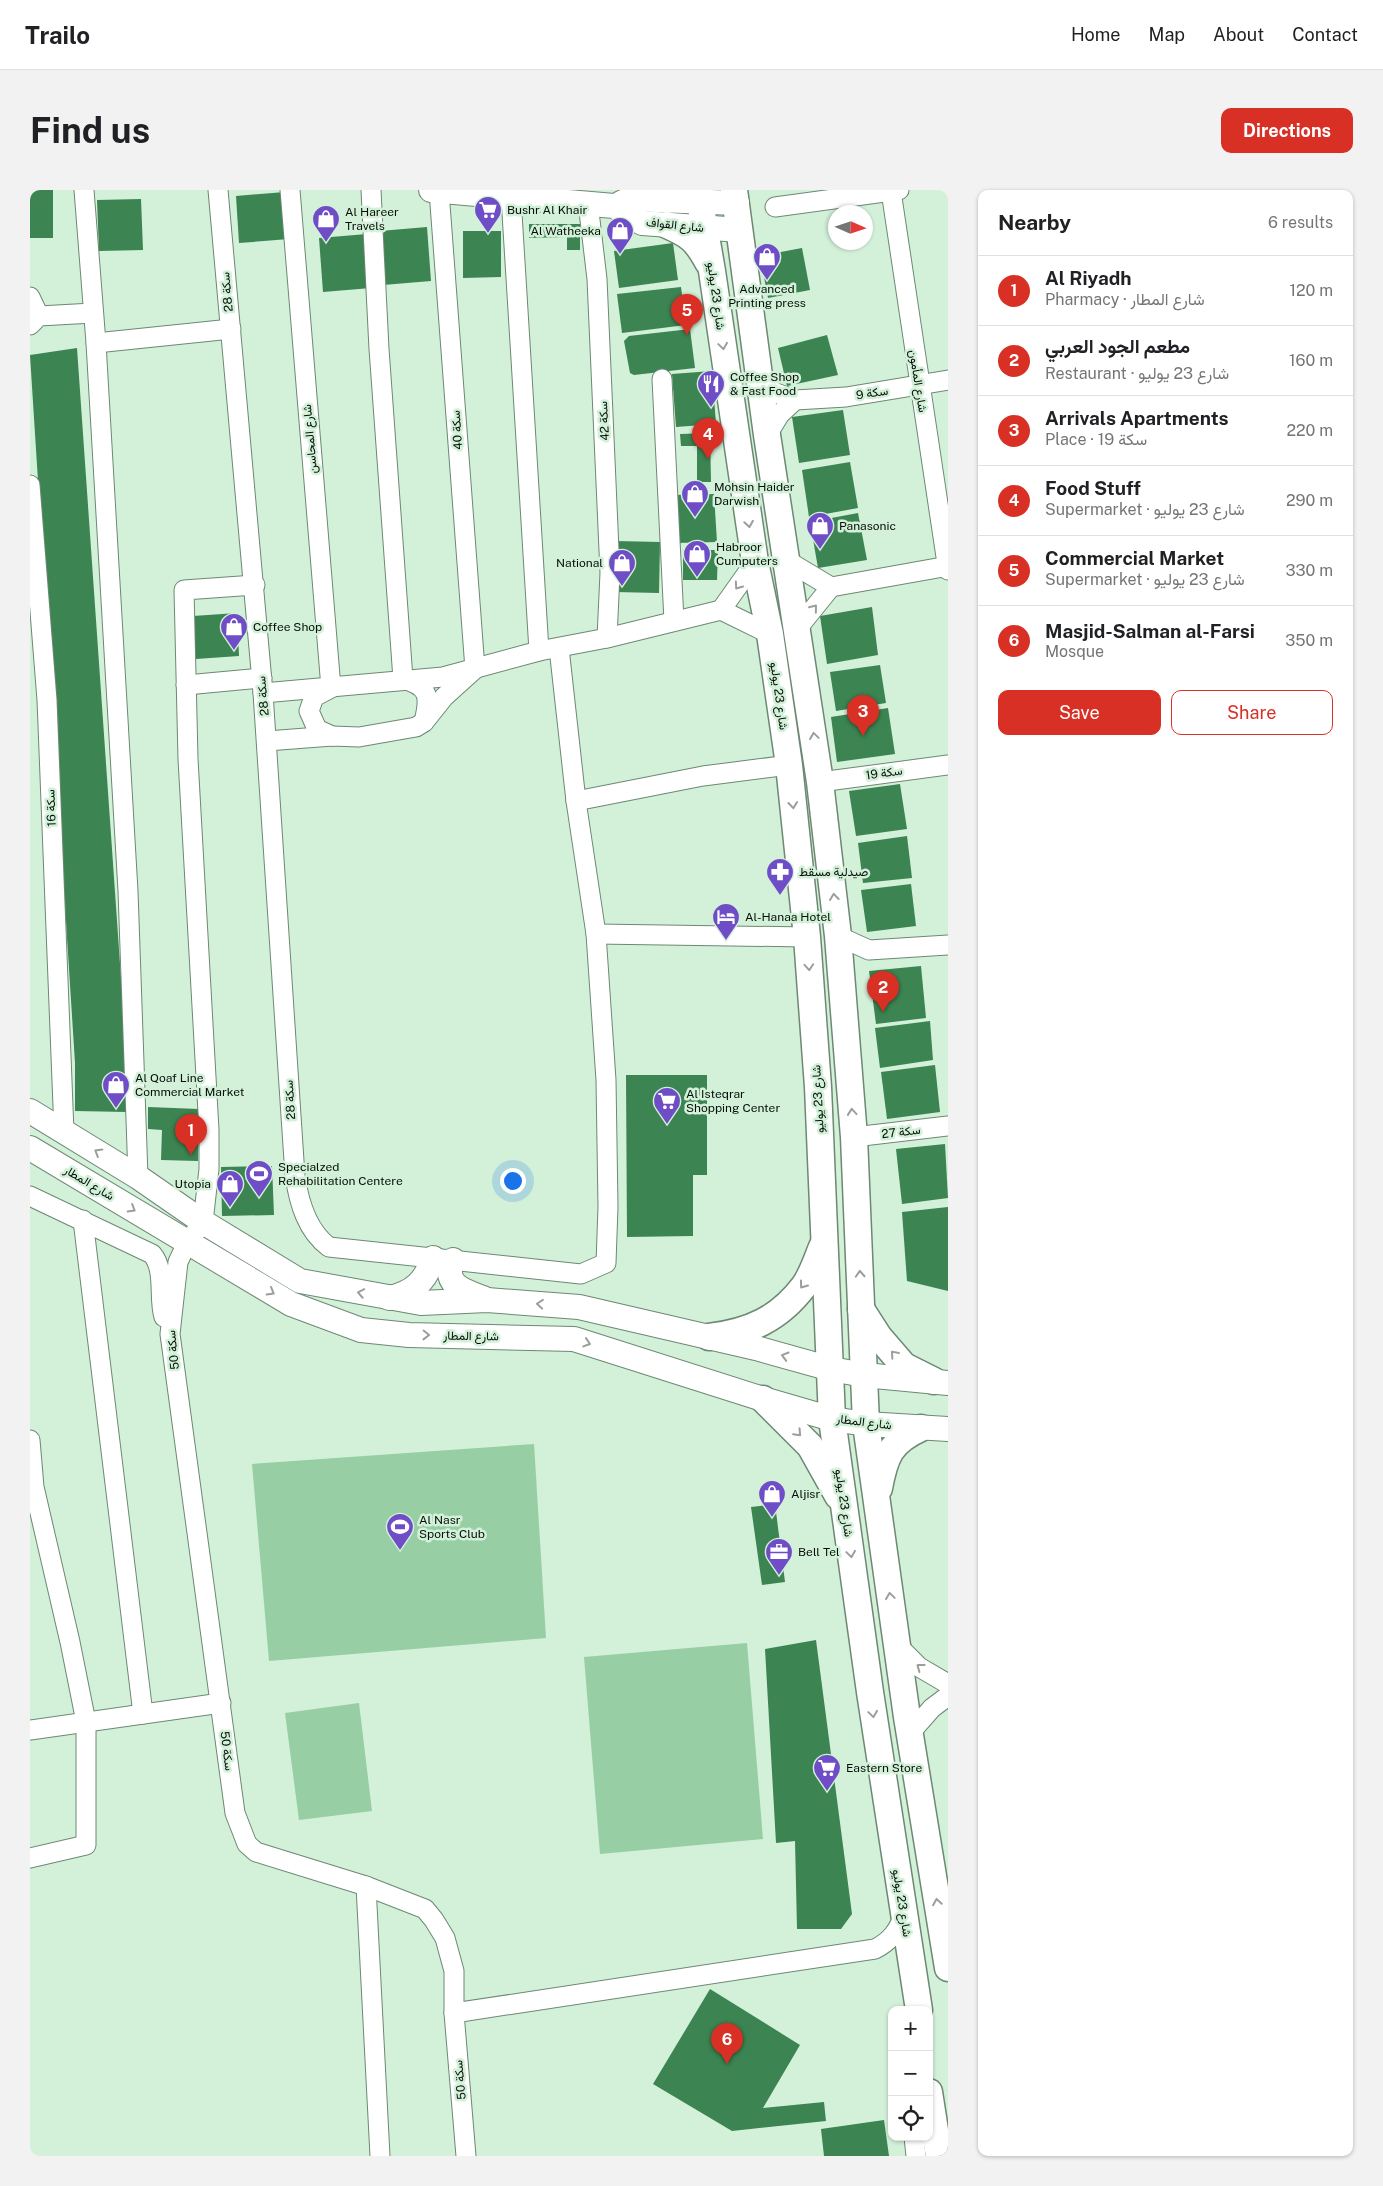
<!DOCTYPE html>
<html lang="en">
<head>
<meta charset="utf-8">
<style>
  body { margin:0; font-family:"Public Sans",Vazirmatn,sans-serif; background:#f2f2f2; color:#202124 }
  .controls { position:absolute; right:15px; bottom:15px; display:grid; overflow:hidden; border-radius:10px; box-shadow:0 1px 4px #0004 }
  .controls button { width:45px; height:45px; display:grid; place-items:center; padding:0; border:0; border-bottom:1px solid #e0e0e0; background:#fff; color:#202124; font:25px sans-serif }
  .compass { position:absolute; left:798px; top:15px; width:45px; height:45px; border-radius:50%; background:#fff; box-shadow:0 1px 4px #0004; rotate:93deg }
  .you { position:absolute; left:482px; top:990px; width:18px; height:18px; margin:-12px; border:4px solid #fff; border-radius:50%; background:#1a73e8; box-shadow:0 0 0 8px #1a73e833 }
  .badge { display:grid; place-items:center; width:32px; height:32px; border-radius:50%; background:#d93025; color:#fff; font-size:16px; font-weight:700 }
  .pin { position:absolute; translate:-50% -41px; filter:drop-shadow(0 1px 2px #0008) }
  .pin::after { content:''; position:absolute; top:26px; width:18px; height:15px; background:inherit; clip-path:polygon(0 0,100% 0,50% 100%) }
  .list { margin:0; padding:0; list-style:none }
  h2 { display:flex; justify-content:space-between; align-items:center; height:65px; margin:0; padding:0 20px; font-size:21px }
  h2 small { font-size:16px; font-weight:400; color:#757577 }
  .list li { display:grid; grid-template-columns:32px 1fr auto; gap:15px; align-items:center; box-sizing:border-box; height:70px; padding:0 20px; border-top:1px solid #e0e0e0 }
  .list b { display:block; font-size:19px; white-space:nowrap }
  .list p { margin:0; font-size:16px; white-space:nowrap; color:#757577 }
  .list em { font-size:16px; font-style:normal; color:#757577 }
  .actions { display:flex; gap:10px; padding:15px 20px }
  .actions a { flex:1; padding:11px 0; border:1px solid #d93025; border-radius:10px; text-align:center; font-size:18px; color:#d93025 }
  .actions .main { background:#d93025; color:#fff }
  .icon { flex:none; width:28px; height:28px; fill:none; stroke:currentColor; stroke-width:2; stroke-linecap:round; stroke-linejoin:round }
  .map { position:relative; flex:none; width:918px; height:1966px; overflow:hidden; border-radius:10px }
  header { display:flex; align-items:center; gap:30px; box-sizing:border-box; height:70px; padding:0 25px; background:#fff; border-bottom:1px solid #e0e0e0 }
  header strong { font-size:24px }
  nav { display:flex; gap:28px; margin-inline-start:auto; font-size:18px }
  .intro { display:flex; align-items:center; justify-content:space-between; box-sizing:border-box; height:120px; padding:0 30px }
  h1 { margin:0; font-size:35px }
  .button { padding:12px 22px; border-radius:10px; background:#d93025; color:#fff; font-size:18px; font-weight:700 }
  main { display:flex; gap:30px; padding:0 30px }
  aside { flex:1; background:#fff; border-radius:10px; box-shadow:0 1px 4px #0004 }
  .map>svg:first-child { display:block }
  .green { fill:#97cea4 }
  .building { fill:#3c8452 }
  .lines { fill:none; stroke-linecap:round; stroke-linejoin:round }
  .minor-casing { stroke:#6d8873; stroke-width:21 }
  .tertiary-casing { stroke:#6d8873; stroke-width:26 }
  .secondary-casing { stroke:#6d8873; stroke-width:29 }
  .minor { stroke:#fff; stroke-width:19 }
  .tertiary { stroke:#fff; stroke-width:24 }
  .secondary { stroke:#fff; stroke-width:26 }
  .oneway { stroke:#9b9f9c }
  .labels { text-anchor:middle; stroke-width:5; stroke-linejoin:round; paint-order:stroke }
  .poi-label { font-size:12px; fill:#050e07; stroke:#d3f0d9; text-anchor:start }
  .street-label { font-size:12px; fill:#050e07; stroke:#d3f0d9 }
</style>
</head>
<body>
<header>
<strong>Trailo</strong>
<nav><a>Home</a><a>Map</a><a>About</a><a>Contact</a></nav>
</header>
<div class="intro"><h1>Find us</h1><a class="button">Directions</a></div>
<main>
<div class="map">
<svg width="918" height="1966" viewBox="0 0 918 1966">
  <rect width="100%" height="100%" fill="#d3f0d9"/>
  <g class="green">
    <polygon points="504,1254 516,1448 239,1471 222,1274"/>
    <polygon points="717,1453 733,1649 570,1664 554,1467"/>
    <polygon points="329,1513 342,1621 269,1630 255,1523"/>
  </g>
  <g class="building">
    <rect x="0" y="0" width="23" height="48"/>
    <polygon points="255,2 259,49 209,53 206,6"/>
    <polygon points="111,9 113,60 69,61 67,10"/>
    <polygon points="499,34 550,34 550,60 537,60 537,47 499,48"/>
    <polygon points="397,37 401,91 353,95 350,41"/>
    <polygon points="433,41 471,41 471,87 433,88"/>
    <polygon points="337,44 341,98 293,102 289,48"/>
    <polygon points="643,53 648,90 589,98 584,61"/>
    <polygon points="772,58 780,100 738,108 730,66"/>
    <polygon points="651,97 656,135 592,143 587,104"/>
    <polygon points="660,139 665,178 604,185 600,183 594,151 599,146"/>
    <polygon points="797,145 808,185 757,196 748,158"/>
    <polygon points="47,158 97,874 97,922 45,921 45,873 0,165"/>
    <polygon points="682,181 686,234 646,237 642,184"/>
    <polygon points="813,220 820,265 769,273 762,227"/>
    <polygon points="680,243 681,292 667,292 667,256 651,256 650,244"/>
    <polygon points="820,272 828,318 779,327 772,280"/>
    <polygon points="684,304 687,352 646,353 644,305"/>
    <polygon points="828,323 837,370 788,378 780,332"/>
    <polygon points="586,351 630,352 629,403 585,402"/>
    <polygon points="653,360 688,360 687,390 653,390"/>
    <polygon points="842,417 848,465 797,474 790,426"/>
    <polygon points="207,423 209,466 166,469 163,426"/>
    <polygon points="850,475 856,513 806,521 800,482"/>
    <polygon points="858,518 865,564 807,572 801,527"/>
    <polygon points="870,594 877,639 826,646 819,601"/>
    <polygon points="877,646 882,688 833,693 828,653"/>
    <polygon points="881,694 886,736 837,742 831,700"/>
    <polygon points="891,776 896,828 846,834 839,781"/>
    <polygon points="900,831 903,870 850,878 845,838"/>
    <polygon points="905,875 910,922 857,929 851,882"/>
    <polygon points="596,885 677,885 677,985 663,985 663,1046 597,1047"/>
    <polygon points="118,917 169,919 168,971 131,970 132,940 118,939"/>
    <polygon points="915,954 918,1008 872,1014 866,959"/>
    <polygon points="242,976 244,1025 192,1026 191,977"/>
    <polygon points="918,1017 918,1101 877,1091 872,1022"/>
    <polygon points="745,1314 755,1392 732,1395 721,1317"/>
    <polygon points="786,1450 822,1724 811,1739 767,1739 765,1651 746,1653 735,1459"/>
    <polygon points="680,1799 770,1855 733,1918 794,1912 796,1931 702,1941 623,1894"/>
    <polygon points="854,1930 859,1966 794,1966 791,1939"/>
  </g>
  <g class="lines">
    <defs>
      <g id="minor">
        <polyline points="54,0 66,153 98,701 108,987"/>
        <path d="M188,0L233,503L265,986C269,1013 277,1041 299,1057L551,1084L576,1073L578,1017L576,890L566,744L546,611L529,458"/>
        <polyline points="260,0 301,498 284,507 279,521 287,539 302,546"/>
        <path d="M341,0L349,159L373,489C400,497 400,507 394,532"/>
        <polyline points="861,1 918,380"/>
        <polyline points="481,7 509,461"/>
        <polyline points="558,13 567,89 580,383 577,448"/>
        <polyline points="745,17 869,0"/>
        <polyline points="0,107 9,126"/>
        <polyline points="0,135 9,126 63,123"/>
        <polyline points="66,153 201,139"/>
        <polyline points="632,189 644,431"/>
        <polyline points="730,192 746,203 765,210 816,207 918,190"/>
        <polyline points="737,245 750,224 765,210"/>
        <polyline points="0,295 17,510 34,942"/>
        <polyline points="756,370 801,397 918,376"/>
        <polyline points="225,395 154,400 158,569 179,940 179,979 173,1032 157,1053 148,1072 140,1144 205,1623 217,1654 226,1662 336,1696 395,1719 404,1730 415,1748 424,1781 424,1823 436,1966"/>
        <polyline points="691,420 725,372"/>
        <polyline points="767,439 801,397"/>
        <polyline points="156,495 232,488"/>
        <polyline points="233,503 413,487 509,461 577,448 691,420 740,444"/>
        <polyline points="237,551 302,546 329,547 386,537 394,532 414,507 445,479 409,1"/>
        <polyline points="790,592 918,575"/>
        <polyline points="546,611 673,586 759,575"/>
        <polyline points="566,744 777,747"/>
        <polyline points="808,746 839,760 918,755"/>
        <polyline points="824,947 918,936"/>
        <path d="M0,1006L122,1064C136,1080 128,1108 134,1127"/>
        <polyline points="53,1030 113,1524"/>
        <polyline points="0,1250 4,1297 40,1452 56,1532 56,1655 0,1668"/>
        <polyline points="867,1455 889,1477 918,1494"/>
        <polyline points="0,1540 191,1513"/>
        <polyline points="880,1543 902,1518 918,1506"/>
        <polyline points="336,1696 350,1966"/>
        <path d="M424,1823L845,1759C861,1751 869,1740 874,1724"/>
        <polyline points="884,1947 886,1966"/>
      </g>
      <g id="tertiary">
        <polyline points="401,0 584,16 612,33 710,40"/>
        <polyline points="591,13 600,9 707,13"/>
        <polyline points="0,921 108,987 173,1032 270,1091 391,1113 457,1110 549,1117 726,1158 801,1179 834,1185 918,1193"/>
        <polyline points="0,958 261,1114 331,1140 379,1145 544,1149 733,1209 802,1229 836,1234 918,1239"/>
        <path d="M423,1070C412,1095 434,1101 453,1108"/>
        <path d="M359,1108C383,1103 396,1091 403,1068"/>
      </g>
      <g id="secondary">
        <polyline points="668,0 682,81 725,372 740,444 759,575 777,747 788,897 802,1229 840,1502 889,1820"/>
        <polyline points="704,0 737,245 790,592 808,746 824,947 836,1234 877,1527 918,1778"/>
        <polyline points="600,9 614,0"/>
        <path d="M637,35C660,45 666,50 678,72"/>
        <polyline points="831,1119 849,1147 874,1176 904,1191"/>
        <path d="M679,1147C720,1142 749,1129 774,1096C782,1085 787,1069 792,1057"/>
        <polyline points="733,1209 780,1256 808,1306"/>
        <path d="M849,1298C855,1266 860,1252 891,1238"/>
        <polyline points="899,1902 909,1966"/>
      </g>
    </defs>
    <use href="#minor" class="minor-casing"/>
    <use href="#tertiary" class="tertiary-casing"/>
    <use href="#secondary" class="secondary-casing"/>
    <use href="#minor" class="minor"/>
    <use href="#tertiary" class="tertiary"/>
    <use href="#secondary" class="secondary"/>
  </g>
  <defs><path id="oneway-chevron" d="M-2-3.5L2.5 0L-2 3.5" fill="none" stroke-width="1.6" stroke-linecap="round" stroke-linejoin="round" transform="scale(1.25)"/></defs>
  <g class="oneway">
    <use href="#oneway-chevron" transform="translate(693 156) rotate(82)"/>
    <use href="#oneway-chevron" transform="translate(719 334) rotate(81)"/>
    <use href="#oneway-chevron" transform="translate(708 396) rotate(125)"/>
    <use href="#oneway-chevron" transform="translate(784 418) rotate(-51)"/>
    <use href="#oneway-chevron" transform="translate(784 546) rotate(-98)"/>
    <use href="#oneway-chevron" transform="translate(763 615) rotate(84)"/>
    <use href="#oneway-chevron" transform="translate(804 707) rotate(-97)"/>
    <use href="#oneway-chevron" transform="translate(779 777) rotate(86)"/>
    <use href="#oneway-chevron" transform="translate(822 922) rotate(-95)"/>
    <use href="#oneway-chevron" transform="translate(68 962) rotate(-149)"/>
    <use href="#oneway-chevron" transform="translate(102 1019) rotate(31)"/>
    <use href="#oneway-chevron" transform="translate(830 1084) rotate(-93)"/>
    <use href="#oneway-chevron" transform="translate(773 1095) rotate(126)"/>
    <use href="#oneway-chevron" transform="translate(241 1102) rotate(30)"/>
    <use href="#oneway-chevron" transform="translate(331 1103) rotate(-169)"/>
    <use href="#oneway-chevron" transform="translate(510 1114) rotate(-175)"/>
    <use href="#oneway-chevron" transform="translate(396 1145) rotate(1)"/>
    <use href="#oneway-chevron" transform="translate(557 1153) rotate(18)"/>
    <use href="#oneway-chevron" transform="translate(864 1164) rotate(-131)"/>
    <use href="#oneway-chevron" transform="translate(755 1166) rotate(-164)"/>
    <use href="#oneway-chevron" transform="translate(768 1243) rotate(47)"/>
    <use href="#oneway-chevron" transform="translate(821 1364) rotate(82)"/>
    <use href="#oneway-chevron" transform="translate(860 1406) rotate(-98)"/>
    <use href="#oneway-chevron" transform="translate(890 1477) rotate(-143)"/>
    <use href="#oneway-chevron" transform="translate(843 1524) rotate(82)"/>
    <use href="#oneway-chevron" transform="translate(907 1712) rotate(-99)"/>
  </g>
  <defs>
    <symbol id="supermarket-pin" viewBox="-11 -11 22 30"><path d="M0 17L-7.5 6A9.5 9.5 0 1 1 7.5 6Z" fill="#6e4dc6" stroke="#d3f0d9"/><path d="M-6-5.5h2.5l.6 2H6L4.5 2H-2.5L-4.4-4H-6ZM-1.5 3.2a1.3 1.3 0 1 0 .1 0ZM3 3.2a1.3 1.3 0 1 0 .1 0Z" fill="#fff"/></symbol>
    <symbol id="shop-pin" viewBox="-11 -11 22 30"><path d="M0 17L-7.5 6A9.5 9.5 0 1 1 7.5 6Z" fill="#6e4dc6" stroke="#d3f0d9"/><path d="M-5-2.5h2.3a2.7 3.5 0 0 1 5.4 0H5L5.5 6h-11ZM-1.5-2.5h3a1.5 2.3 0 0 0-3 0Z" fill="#fff"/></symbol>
    <symbol id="restaurant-pin" viewBox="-11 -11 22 30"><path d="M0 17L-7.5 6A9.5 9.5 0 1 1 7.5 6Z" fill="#6e4dc6" stroke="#d3f0d9"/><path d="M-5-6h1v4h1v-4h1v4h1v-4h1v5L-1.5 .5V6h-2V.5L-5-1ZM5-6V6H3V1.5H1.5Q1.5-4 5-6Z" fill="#fff"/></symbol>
    <symbol id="pharmacy-pin" viewBox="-11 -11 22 30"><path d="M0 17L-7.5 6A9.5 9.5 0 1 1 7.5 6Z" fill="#6e4dc6" stroke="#d3f0d9"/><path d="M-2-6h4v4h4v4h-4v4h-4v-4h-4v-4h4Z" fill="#fff"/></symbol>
    <symbol id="hotel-pin" viewBox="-11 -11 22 30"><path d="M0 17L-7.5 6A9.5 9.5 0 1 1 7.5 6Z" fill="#6e4dc6" stroke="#d3f0d9"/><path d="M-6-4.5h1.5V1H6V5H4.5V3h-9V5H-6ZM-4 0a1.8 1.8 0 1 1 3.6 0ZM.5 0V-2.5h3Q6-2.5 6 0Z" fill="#fff"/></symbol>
    <symbol id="stadium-pin" viewBox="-11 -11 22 30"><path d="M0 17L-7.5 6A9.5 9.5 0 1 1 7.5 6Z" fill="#6e4dc6" stroke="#d3f0d9"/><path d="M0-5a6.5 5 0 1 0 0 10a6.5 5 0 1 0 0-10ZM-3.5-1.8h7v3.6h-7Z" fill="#fff"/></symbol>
    <symbol id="office-pin" viewBox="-11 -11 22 30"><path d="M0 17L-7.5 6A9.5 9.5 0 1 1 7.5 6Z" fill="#6e4dc6" stroke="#d3f0d9"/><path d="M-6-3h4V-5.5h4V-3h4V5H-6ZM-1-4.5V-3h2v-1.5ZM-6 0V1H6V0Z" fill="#fff"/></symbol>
  </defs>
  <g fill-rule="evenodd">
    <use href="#supermarket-pin" x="442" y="4" width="32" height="43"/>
    <use href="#shop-pin" x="280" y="13" width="32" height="43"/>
    <use href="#shop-pin" x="574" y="25" width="32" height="43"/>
    <use href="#shop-pin" x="721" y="51" width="32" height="43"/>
    <use href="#restaurant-pin" x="665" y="178" width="32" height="43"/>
    <use href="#shop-pin" x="649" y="288" width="32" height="43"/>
    <use href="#shop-pin" x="774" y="320" width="32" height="43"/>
    <use href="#shop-pin" x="651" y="348" width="32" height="43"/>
    <use href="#shop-pin" x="576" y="357" width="32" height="43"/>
    <use href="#shop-pin" x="188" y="421" width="32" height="43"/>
    <use href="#pharmacy-pin" x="734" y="666" width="32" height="43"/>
    <use href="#hotel-pin" x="680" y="711" width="32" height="43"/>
    <use href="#shop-pin" x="70" y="879" width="32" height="43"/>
    <use href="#supermarket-pin" x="621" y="895" width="32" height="43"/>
    <use href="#stadium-pin" x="213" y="968" width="32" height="43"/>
    <use href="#shop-pin" x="184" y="978" width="32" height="43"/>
    <use href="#shop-pin" x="726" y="1288" width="32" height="43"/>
    <use href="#stadium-pin" x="354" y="1321" width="32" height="43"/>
    <use href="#office-pin" x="733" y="1346" width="32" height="43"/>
    <use href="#supermarket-pin" x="781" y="1562" width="32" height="43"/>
  </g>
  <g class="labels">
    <g class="poi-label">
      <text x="477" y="24">Bushr Al Khair</text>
      <text x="315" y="26">Al Hareer<tspan x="315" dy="14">Travels</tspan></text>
      <text x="571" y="45" text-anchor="end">Al Watheeka</text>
      <text x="737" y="103" text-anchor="middle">Advanced<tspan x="737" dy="14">Printing press</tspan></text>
      <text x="700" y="191">Coffee Shop<tspan x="700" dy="14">&amp; Fast Food</tspan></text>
      <text x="684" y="301">Mohsin Haider<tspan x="684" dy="14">Darwish</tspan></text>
      <text x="809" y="340">Panasonic</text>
      <text x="686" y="361">Habroor<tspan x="686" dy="14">Cumputers</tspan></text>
      <text x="573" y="377" text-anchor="end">National</text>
      <text x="223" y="441">Coffee Shop</text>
      <text x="769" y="686">صيدلية مسقط</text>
      <text x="715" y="731">Al-Hanaa Hotel</text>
      <text x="105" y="892">Al Qoaf Line<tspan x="105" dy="14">Commercial Market</tspan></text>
      <text x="656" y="908">Al Isteqrar<tspan x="656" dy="14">Shopping Center</tspan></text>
      <text x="248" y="981">Specialzed<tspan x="248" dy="14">Rehabilitation Centere</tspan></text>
      <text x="181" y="998" text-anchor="end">Utopia</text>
      <text x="761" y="1308">Aljisr</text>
      <text x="389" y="1334">Al Nasr<tspan x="389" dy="14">Sports Club</tspan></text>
      <text x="768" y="1366">Bell Tel</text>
      <text x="816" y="1582">Eastern Store</text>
    </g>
    <g class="street-label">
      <text transform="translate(645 35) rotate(6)" y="4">شارع القواف</text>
      <text transform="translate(197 102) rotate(-95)" y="4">سكة 28</text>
      <text transform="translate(686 106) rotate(82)" y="4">شارع 23 يوليو</text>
      <text transform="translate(888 191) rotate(81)" y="4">شارع المأمون</text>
      <text transform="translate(842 203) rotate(-9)" y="4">سكة 9</text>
      <text transform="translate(574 231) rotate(-93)" y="4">سكة 42</text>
      <text transform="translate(427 240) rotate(-94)" y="4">سكة 40</text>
      <text transform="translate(280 249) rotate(-95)" y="4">شارع المحاسن</text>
      <text transform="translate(233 506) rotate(-95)" y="4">سكة 28</text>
      <text transform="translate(749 506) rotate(82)" y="4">شارع 23 يوليو</text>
      <text transform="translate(854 583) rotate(-8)" y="4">سكة 19</text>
      <text transform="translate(21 618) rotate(-92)" y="4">سكة 16</text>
      <text transform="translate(788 909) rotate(-93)" y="4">شارع 23 يوليو</text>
      <text transform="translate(260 910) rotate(-94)" y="4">سكة 28</text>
      <text transform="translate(871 942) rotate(-7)" y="4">سكة 27</text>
      <text transform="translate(59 993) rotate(31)" y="4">شارع المطار</text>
      <text transform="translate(441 1146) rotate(1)" y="4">شارع المطار</text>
      <text transform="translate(143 1160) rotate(-96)" y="4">سكة 50</text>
      <text transform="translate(834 1232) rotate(7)" y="4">شارع المطار</text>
      <text transform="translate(814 1313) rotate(82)" y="4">شارع 23 يوليو</text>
      <text transform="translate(197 1561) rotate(83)" y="4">سكة 50</text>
      <text transform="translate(872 1713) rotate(81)" y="4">شارع 23 يوليو</text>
      <text transform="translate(430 1890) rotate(-95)" y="4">سكة 50</text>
    </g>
  </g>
</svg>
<div class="controls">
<button>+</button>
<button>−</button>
<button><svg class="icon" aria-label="locate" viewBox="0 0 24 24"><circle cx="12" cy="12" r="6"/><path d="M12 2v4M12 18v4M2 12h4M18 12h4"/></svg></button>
</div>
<svg class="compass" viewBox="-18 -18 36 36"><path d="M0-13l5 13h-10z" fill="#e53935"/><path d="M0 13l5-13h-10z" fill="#757577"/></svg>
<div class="you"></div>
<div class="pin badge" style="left:161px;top:965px">1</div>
<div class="pin badge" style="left:853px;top:822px">2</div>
<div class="pin badge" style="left:833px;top:546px">3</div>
<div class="pin badge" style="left:678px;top:269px">4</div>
<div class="pin badge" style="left:657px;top:145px">5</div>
<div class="pin badge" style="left:697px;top:1874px">6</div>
</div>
<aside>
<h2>Nearby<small>6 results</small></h2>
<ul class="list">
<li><span class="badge">1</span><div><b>Al Riyadh</b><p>Pharmacy · شارع المطار</p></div><em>120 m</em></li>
<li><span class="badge">2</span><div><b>مطعم الجود العربي</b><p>Restaurant · شارع 23 يوليو</p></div><em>160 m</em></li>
<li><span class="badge">3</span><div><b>Arrivals Apartments</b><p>Place · سكة 19</p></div><em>220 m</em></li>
<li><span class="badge">4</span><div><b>Food Stuff</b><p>Supermarket · شارع 23 يوليو</p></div><em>290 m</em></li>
<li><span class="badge">5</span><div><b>Commercial Market</b><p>Supermarket · شارع 23 يوليو</p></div><em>330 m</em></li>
<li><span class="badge">6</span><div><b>Masjid-Salman al-Farsi</b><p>Mosque</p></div><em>350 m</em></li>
</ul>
<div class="actions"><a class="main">Save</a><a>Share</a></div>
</aside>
</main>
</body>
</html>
